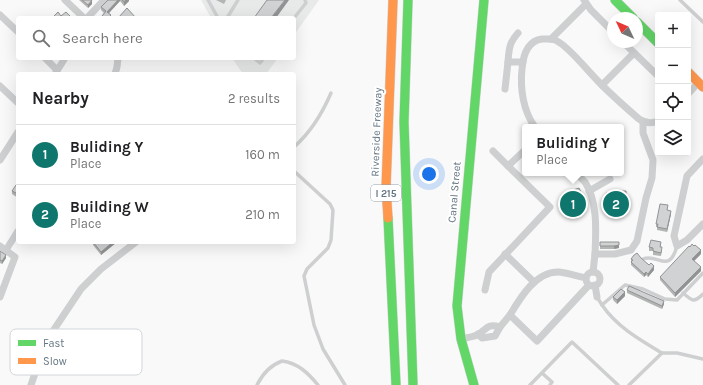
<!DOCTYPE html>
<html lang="en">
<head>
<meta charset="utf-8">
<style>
  body { margin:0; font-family:Karla,sans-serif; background:#f2f2f2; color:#202124 }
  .controls { position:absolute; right:12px; top:12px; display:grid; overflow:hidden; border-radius:4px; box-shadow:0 4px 16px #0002 }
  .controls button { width:36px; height:36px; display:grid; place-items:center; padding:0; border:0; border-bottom:1px solid #e0e0e0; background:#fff; color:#202124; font:20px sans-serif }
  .compass { position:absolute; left:607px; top:12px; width:36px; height:36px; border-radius:50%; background:#fff; box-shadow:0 4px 16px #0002; rotate:314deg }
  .you { position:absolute; left:429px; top:174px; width:14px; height:14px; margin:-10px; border:3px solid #fff; border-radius:50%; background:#1a73e8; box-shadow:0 0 0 6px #1a73e833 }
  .badge { display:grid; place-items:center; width:26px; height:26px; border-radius:50%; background:#0f766e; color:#fff; font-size:13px; font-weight:700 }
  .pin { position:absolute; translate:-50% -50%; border:2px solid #fff; box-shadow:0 1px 4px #0006 }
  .popup { position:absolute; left:522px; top:124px; width:102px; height:52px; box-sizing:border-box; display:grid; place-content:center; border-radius:4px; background:#fff; filter:drop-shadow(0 1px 3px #0005); font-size:13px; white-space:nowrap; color:#757577 }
  .popup b { font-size:15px; color:#202124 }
  .popup::after { content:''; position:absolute; left:50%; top:100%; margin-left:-8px; border:8px solid transparent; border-top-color:#fff }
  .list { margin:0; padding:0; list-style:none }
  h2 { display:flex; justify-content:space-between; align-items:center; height:52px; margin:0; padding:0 16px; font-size:17px }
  h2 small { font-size:13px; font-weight:400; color:#757577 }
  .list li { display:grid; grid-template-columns:26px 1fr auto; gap:12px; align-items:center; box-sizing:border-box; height:60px; padding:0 16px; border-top:1px solid #e0e0e0 }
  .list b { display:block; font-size:15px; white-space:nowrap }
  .list p { margin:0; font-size:13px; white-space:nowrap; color:#757577 }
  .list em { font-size:13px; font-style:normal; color:#757577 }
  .icon { flex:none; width:22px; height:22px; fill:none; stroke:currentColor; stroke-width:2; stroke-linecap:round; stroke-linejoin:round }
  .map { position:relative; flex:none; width:703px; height:385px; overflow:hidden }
  .search { position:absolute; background:#fff; box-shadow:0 4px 16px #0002; left:16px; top:16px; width:280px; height:44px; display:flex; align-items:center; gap:10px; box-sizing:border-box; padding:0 14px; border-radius:4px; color:#757577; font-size:15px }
  .panel { position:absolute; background:#fff; box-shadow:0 4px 16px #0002; left:16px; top:72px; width:280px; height:172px; border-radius:4px }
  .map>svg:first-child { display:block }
  .built { fill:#e8e9e9 }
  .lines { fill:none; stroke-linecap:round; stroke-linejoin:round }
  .fast-casing { stroke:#d5d6d7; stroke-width:10 }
  .slow-casing { stroke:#d5d6d7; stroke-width:10 }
  .lane { stroke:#cecfd0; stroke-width:3.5 }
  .street { stroke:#cecfd0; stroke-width:7 }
  .fast { stroke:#63d668; stroke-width:9 }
  .slow { stroke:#ff974d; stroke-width:9 }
  .wall { fill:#b3b5b5 }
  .shaded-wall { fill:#929394 }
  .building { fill:#d0d2d3; stroke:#929394 }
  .labels { text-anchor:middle; stroke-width:4; stroke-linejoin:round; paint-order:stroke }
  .shield { fill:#fff; stroke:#939fa8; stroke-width:1 }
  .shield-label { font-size:10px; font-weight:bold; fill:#657683 }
  .street-label { font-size:11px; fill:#657683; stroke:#fff }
  .key { fill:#fff; stroke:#d1d6da; stroke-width:1 }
  .key-label { font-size:11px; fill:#657683 }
</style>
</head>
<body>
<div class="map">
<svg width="703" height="385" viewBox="0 0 703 385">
  <rect width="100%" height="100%" fill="#f9f9f9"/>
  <g class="built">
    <polygon points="201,0 319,0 294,35 294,18 211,18"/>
    <polygon points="232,58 278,58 266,74 243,74"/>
  </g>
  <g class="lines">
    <defs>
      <g id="fast">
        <polyline points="408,0 404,122 413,385"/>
        <polyline points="615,0 633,18"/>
        <polyline points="637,22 658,43"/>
        <polyline points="388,218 396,385"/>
        <polyline points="474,385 461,339 457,306 484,0"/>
      </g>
      <g id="slow">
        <polyline points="688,72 703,87"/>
        <polyline points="388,218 386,188 393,0"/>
      </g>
    </defs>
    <use href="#fast" class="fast-casing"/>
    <use href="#slow" class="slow-casing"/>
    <g class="lane">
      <polyline points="208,0 218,18"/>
      <polyline points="680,0 703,22"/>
      <polyline points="227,18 238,0"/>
      <polyline points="294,18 306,3 305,0"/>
      <polyline points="254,58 260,63 264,58"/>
      <path d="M294,147C311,132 322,114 331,93"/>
      <polyline points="294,171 330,204 333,210 331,240 328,248 307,269 304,276 314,325 323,349 345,385"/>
      <path d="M643,259C658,253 669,275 677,246"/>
      <path d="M683,293C692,301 694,303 703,294"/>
      <polyline points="597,297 602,305 625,285 643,289 665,299 677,300 703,273"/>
      <path d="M602,305C617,327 640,340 662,353L629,385"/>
      <polyline points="662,353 677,353 703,359"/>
      <polyline points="542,373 552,382 550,385"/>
      <path d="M257,385C262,375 271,365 282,361C298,363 308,373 318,385"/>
      <polyline points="530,385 572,342 618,385"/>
    </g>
    <g class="street">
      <polyline points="65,0 84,18"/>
      <polyline points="584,0 591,10 613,32"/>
      <polyline points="0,15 18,32"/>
      <polyline points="89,18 89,16 104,0"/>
      <path d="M518,33C509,43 509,49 508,62H523"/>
      <polyline points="551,39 586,4"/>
      <polyline points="623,42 658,76"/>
      <polyline points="45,58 57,70"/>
      <polyline points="55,74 65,58"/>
      <polyline points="115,74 117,67 118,58"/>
      <polyline points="602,85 634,53"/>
      <polyline points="0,86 18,103"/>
      <polyline points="505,89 508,62"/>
      <polyline points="688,94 699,82"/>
      <path d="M535,127C523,111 520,88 522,69C523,56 527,41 542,39C547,39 553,38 557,41C570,48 585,68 596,79C609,93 624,106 639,119C645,123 651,124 658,121"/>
      <polyline points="493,151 508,166 525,150"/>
      <polyline points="703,159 687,176 674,236 677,246 687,240 703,224"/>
      <polyline points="0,160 18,132"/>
      <path d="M576,173C579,176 582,179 585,182C598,202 596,231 595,254H615L631,250L637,241L646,198L652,178L653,160L643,133V122"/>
      <polyline points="589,191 610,179"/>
      <polyline points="0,246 15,257 0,297"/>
      <polyline points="6,250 18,231"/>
      <polyline points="505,254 534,282"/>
      <polyline points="593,272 595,254"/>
      <circle cx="593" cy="279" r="7"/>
      <path d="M586,278C577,276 568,273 559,272C536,271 520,298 510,315L537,341L589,285"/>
      <polyline points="595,285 597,297"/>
      <polyline points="485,290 489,272 550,207 508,166"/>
      <polyline points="478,334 482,338 495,336 500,327 510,315"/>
      <path d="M461,339C466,338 472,337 477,335C487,330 486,323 500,327"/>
      <polyline points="31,385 42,353 49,337 81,289 101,269 136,242"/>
    </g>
    <use href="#fast" class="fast"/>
    <use href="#slow" class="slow"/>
  </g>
  <g class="wall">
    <polygon points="79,0 91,0 92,4 88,8"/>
    <polygon points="108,0 129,0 129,1 124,6 120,1 109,13 111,18 102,18 102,16 104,13 101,10 101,7"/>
    <polygon points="216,0 226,0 224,4"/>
    <polygon points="18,187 18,198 12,194 12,191"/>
    <polygon points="606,193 626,212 617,216 607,215"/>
    <polygon points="562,198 583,211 572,215 564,214"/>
    <polygon points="668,209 668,210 671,214 667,232 657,230 657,227 656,227 656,224"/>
    <polygon points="93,242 117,242 101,255 93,245"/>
    <polygon points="600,242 619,242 619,248 614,249 600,249"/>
    <polygon points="661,245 660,247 662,251 661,256 653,255 653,251 649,251 649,247"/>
    <polygon points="0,251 6,258 2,264 0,263"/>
    <polygon points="701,254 694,261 701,271 675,297 660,280 660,277"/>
    <polygon points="641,258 654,270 648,277 646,275 644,277 631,265 631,259"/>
    <polygon points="627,290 664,304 662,309 627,293"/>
    <polygon points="625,296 617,304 613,300 613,297"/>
  </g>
  <g class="shaded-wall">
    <polygon points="92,0 92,4 88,8 88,5"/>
    <polygon points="118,0 120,0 120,1 107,15 107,12"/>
    <polygon points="126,0 129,0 129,1 124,6 124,2"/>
    <polygon points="285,0 289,0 276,18 271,18"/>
    <polygon points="583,197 583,211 572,215 572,212"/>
    <polygon points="626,209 626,212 617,216 617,212"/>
    <polygon points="671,211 671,214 667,232 667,229"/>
    <polygon points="113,242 117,242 101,255 101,252"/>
    <polygon points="619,245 619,248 614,249 614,246"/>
    <polygon points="701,250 701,254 692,263 692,259"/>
    <polygon points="6,255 6,258 2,264 2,261"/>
    <polygon points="654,266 654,270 648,277 648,274"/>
    <polygon points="701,267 701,271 675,297 675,293"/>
    <polygon points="646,272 646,275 644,277 644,274"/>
    <polygon points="625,292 625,296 617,304 617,300"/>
    <polygon points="664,301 664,304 662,309 662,306"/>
  </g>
  <g class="building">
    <polygon points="82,0 92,0 88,5"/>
    <polygon points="108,0 118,0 107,12 111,15 108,18 105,18 102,16 106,11 101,7"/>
    <polygon points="122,0 126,0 124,2"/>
    <polygon points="267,0 285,0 271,18 254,18"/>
    <polygon points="127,8 136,18 118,18"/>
    <polygon points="58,12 61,16 66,12 70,16 68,18 52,18"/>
    <polygon points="16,185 18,187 18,194 12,191"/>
    <polygon points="579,188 583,197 583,207 572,212 564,211 562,198 565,193"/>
    <polygon points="616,191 626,191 626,209 617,212 607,211 606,193"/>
    <polygon points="660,204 668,205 667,210 671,211 667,229 657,227 658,224 656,224"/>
    <polygon points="651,240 661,242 660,247 662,247 661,253 653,251 653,248 649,247"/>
    <polygon points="93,242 113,242 101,252"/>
    <polygon points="600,242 619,242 619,245 614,246 600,246"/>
    <polygon points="692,244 694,246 695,245 701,250 692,259 701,267 675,293 660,277 689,246 690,247"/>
    <polygon points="0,251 6,255 2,261 0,260"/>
    <polygon points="637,253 641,258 649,265 651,263 654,266 648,274 646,272 644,274 631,262 633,260 631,259 634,255"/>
    <polygon points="629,286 664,301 662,306 627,290"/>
    <polygon points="621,289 625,292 617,300 613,297"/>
  </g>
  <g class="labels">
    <rect class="shield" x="371" y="185" width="30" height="16" rx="3"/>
    <g class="shield-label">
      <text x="386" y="197">I 215</text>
    </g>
    <g class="street-label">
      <text transform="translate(376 132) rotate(-88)" y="4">Riverside Freeway</text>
      <text transform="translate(454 192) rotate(-85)" y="4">Canal Street</text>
    </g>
  </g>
  <rect x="10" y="329" width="132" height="46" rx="6" class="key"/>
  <rect x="18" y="340" width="18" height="6" fill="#63d668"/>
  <rect x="18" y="358" width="18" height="6" fill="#ff974d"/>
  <g class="key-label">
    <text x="43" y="347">Fast</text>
    <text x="43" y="365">Slow</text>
  </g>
</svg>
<div class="controls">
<button>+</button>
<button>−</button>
<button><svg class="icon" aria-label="locate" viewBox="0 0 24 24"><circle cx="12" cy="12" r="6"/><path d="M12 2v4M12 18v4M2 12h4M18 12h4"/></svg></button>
<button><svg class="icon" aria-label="layers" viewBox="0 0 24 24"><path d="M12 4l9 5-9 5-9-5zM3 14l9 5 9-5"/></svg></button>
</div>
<svg class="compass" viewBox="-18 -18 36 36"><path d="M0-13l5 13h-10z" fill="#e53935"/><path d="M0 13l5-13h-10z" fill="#757577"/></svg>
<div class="you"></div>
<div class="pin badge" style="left:573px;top:204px">1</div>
<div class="popup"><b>Buliding Y</b>Place</div>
<div class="pin badge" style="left:616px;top:204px">2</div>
<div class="search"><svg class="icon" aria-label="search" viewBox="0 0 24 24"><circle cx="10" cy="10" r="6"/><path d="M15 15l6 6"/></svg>Search here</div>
<section class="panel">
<h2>Nearby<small>2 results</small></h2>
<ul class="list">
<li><span class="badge">1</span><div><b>Buliding Y</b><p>Place</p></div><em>160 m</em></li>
<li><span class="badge">2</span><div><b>Building W</b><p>Place</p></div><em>210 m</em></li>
</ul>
</section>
</div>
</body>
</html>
